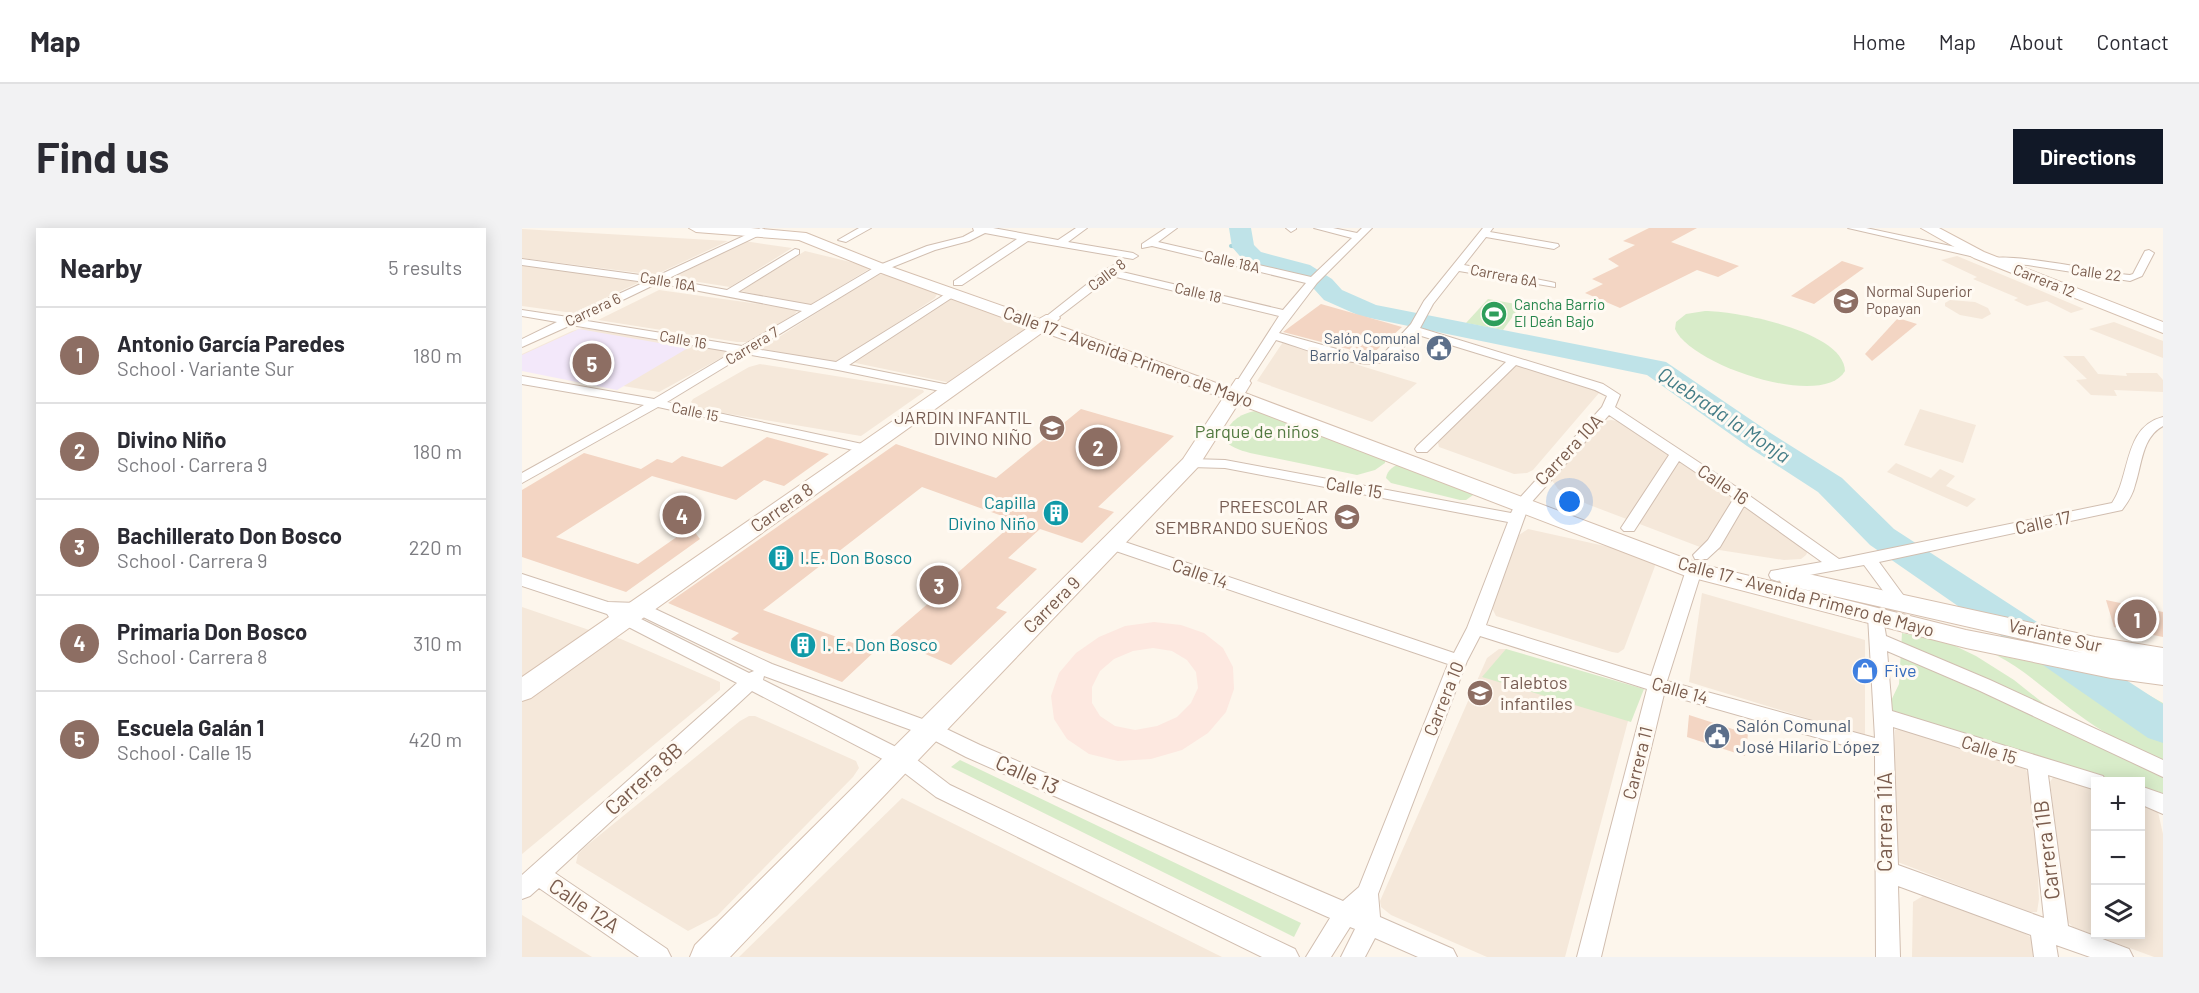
<!DOCTYPE html>
<html lang="en">
<head>
<meta charset="utf-8">
<style>
  body { margin:0; font-family:Barlow,sans-serif; background:#f2f2f3; color:#2b2b33 }
  .controls { position:absolute; right:18px; bottom:18px; display:grid; overflow:hidden; border-radius:0px; box-shadow:0 3px 15px #0003 }
  .controls button { width:54px; height:54px; display:grid; place-items:center; padding:0; border:0; border-bottom:2px solid #e1e1e2; background:#fff; color:#2b2b33; font:30px sans-serif }
  .you { position:absolute; left:1048px; top:274px; width:21px; height:21px; margin:-15px; border:4px solid #fff; border-radius:50%; background:#1a73e8; box-shadow:0 0 0 9px #1a73e833 }
  .badge { display:grid; place-items:center; width:39px; height:39px; border-radius:50%; background:#111827; color:#fff; font-size:20px; font-weight:700 }
  .pin { position:absolute; translate:-50% -50%; border:3px solid #fff; box-shadow:0 2px 6px #0006 }
  .list { margin:0; padding:0; list-style:none }
  h2 { display:flex; justify-content:space-between; align-items:center; height:78px; margin:0; padding:0 24px; font-size:26px }
  h2 small { font-size:20px; font-weight:400; color:#7c7c81 }
  .list li { display:grid; grid-template-columns:39px 1fr auto; gap:18px; align-items:center; box-sizing:border-box; height:96px; padding:0 24px; border-top:2px solid #e1e1e2 }
  .list b { display:block; font-size:22px; white-space:nowrap }
  .list p { margin:0; font-size:20px; white-space:nowrap; color:#7c7c81 }
  .list em { font-size:20px; font-style:normal; color:#7c7c81 }
  .icon { flex:none; width:33px; height:33px; fill:none; stroke:currentColor; stroke-width:2; stroke-linecap:round; stroke-linejoin:round }
  .map { position:relative; flex:none; width:1641px; height:729px; overflow:hidden; border-radius:0px }
  header { display:flex; align-items:center; gap:36px; box-sizing:border-box; height:84px; padding:0 30px; background:#fff; border-bottom:2px solid #e1e1e2 }
  header strong { font-size:28px }
  nav { display:flex; gap:33px; margin-inline-start:auto; font-size:21px }
  .intro { display:flex; align-items:center; justify-content:space-between; box-sizing:border-box; height:144px; padding:0 36px }
  h1 { margin:0; font-size:42px }
  .button { padding:15px 27px; border-radius:0px; background:#111827; color:#fff; font-size:21px; font-weight:700 }
  main { display:flex; gap:36px; padding:0 36px }
  aside { flex:1; background:#fff; border-radius:0px; box-shadow:0 3px 15px #0003 }
  .map>svg:first-child { display:block }
  .residential { fill:#f5e8da }
  .commercial { fill:#fde8e0; fill-rule:evenodd }
  .education { fill:#f3e8fa }
  .green { fill:#d8ecc9 }
  .lines { fill:none; stroke-linecap:round; stroke-linejoin:round }
  .stream { stroke:#a5d3da; stroke-width:4 }
  .river { fill:#bfe3e8; fill-rule:evenodd }
  .building { fill:#f3d5c3 }
  .street-casing { stroke:#d1beb0; stroke-width:2 }
  .secondary-casing { stroke:#d6c0b0; stroke-width:2 }
  .street { fill:#fff; fill-rule:evenodd }
  .secondary { fill:#fff; fill-rule:evenodd }
  .labels { text-anchor:middle; stroke-width:6; stroke-linejoin:round; paint-order:stroke }
  .far-street-label { font-size:15px; fill:#7a5c4d; stroke:#fffaf3 }
  .far-education-label { font-size:15px; fill:#785e54; stroke:#fffaf3; text-anchor:start }
  .far-leisure-label { font-size:15px; fill:#27864d; stroke:#fffaf3; text-anchor:start }
  .far-service-label { font-size:15px; fill:#4e5e75; stroke:#fffaf3; text-anchor:end }
  .street-label { font-size:18px; fill:#7a5c4d; stroke:#fffaf3 }
  .education-label { font-size:18px; fill:#785e54; stroke:#fffaf3; text-anchor:end }
  .park-label { font-size:18px; fill:#537a41; stroke:#fffaf3 }
  .culture-label { font-size:18px; fill:#0d838f; stroke:#fffaf3; text-anchor:start }
  .shop-label { font-size:18px; fill:#366cbe; stroke:#fffaf3; text-anchor:start }
  .service-label { font-size:18px; fill:#4e5e75; stroke:#fffaf3; text-anchor:start }
  .water-label { font-size:20px; font-style:italic; fill:#437c86; stroke:#fffaf3 }
  .near-street-label { font-size:21px; fill:#7a5c4d; stroke:#fffaf3 }
</style>
</head>
<body>
<header>
<strong>Map</strong>
<nav><a>Home</a><a>Map</a><a>About</a><a>Contact</a></nav>
</header>
<div class="intro"><h1>Find us</h1><a class="button">Directions</a></div>
<main>
<aside>
<h2>Nearby<small>5 results</small></h2>
<ul class="list">
<li><span class="badge" style="background:#8d6e63">1</span><div><b>Antonio García Paredes</b><p>School · Variante Sur</p></div><em>180 m</em></li>
<li><span class="badge" style="background:#8d6e63">2</span><div><b>Divino Niño</b><p>School · Carrera 9</p></div><em>180 m</em></li>
<li><span class="badge" style="background:#8d6e63">3</span><div><b>Bachillerato Don Bosco</b><p>School · Carrera 9</p></div><em>220 m</em></li>
<li><span class="badge" style="background:#8d6e63">4</span><div><b>Primaria Don Bosco</b><p>School · Carrera 8</p></div><em>310 m</em></li>
<li><span class="badge" style="background:#8d6e63">5</span><div><b>Escuela Galán 1</b><p>School · Calle 15</p></div><em>420 m</em></li>
</ul>
</aside>
<div class="map">
<svg width="1641" height="729" viewBox="0 0 1641 729">
  <rect width="100%" height="100%" fill="#fdf6ec"/>
  <g class="residential">
    <polygon points="0,1 206,13 133,47 0,30"/>
    <polygon points="222,13 270,20 208,59 151,50"/>
    <polygon points="283,23 345,38 347,41 288,77 219,63"/>
    <polygon points="1435,28 1505,57 1562,81 1549,85 1525,73 1505,78 1492,72 1496,70 1451,51 1455,49 1419,32"/>
    <polygon points="0,37 118,54 51,85 0,78"/>
    <polygon points="356,46 367,47 415,66 413,70 315,135 238,121"/>
    <polygon points="137,62 273,81 275,83 270,89 226,114 215,114 76,92"/>
    <polygon points="425,70 434,71 503,96 504,100 429,155 329,134"/>
    <polygon points="1428,72 1453,74 1466,80 1469,86 1460,91 1438,87 1423,78 1423,75"/>
    <polygon points="1592,94 1641,113 1641,130 1567,101"/>
    <polygon points="61,100 208,123 208,125 137,164 0,141 0,126 50,103"/>
    <polygon points="761,114 895,155 850,194 735,153"/>
    <polygon points="1541,128 1562,128 1576,146 1605,148 1604,145 1635,145 1641,152 1641,164 1592,162 1595,168 1569,167 1554,152 1565,151"/>
    <polygon points="238,136 401,162 402,164 339,208 172,180 167,177 171,171 227,139"/>
    <polygon points="994,137 1073,162 1077,165 1011,242 1005,245 992,246 917,219 916,215 918,210 990,138"/>
    <polygon points="1398,181 1454,197 1441,235 1382,217"/>
    <polygon points="1089,192 1102,194 1175,243 1286,323 1284,327 1279,331 1262,332 1178,319 1065,276 1036,261 1029,251 1077,194"/>
    <polygon points="1374,235 1409,250 1418,241 1433,248 1424,258 1454,271 1445,279 1365,244"/>
    <polygon points="1006,301 1119,326 1131,332 1133,338 1102,421 1096,425 1090,424 974,388 970,380 997,307"/>
    <polygon points="1180,365 1343,412 1343,508 1167,454"/>
    <polygon points="0,379 73,404 0,454"/>
    <polygon points="91,409 99,411 198,454 198,462 0,626 0,470"/>
    <polygon points="977,421 984,421 1106,493 1043,729 965,729 869,687 859,679 858,673 965,430"/>
    <polygon points="227,488 233,488 334,533 337,540 331,549 195,688 166,703 54,635 56,626 63,619 218,493"/>
    <polygon points="1378,501 1500,538 1504,542 1507,548 1514,611 1517,671 1515,684 1506,684 1373,633 1369,621 1373,502"/>
    <polygon points="1532,548 1573,558 1574,706 1618,706 1619,572 1632,578 1636,584 1641,606 1641,729 1632,729 1551,699 1545,693 1528,554"/>
    <polygon points="380,570 700,729 217,729"/>
    <polygon points="1401,668 1420,672 1498,703 1510,710 1511,729 1390,729 1391,674"/>
    <polygon points="0,687 70,729 0,729"/>
  </g>
  <path class="commercial" d="M632,394L659,397L682,405L701,420L711,439L712,461L704,484L686,505L660,522L629,531L596,533L567,526L545,511L532,491L529,468L537,445L554,425L577,409L603,398ZM631,420L650,423L665,432L674,444L676,460L669,475L655,489L635,498L613,502L593,498L578,488L570,475V459L578,443L592,431L611,423Z"/>
  <polygon class="education" points="57,101 166,120 95,162 0,143 0,127"/>
  <g class="green">
    <polygon points="966,71 999,77 981,102 944,95"/>
    <path d="M1183,83C1214,83 1322,103 1323,143C1301,182 1168,137 1153,101L1154,94L1164,86Z"/>
    <path d="M734,183L863,232V235L853,242L835,247L728,225C717,222 708,219 700,210C708,194 716,186 734,183Z"/>
    <path d="M880,235L951,263V267L944,272H938L869,255L864,250C865,242 873,237 880,235Z"/>
    <polygon points="1380,405 1427,415 1454,428 1492,452 1526,479 1641,548 1641,570 1619,563 1618,554 1586,553 1376,489 1366,479 1377,456"/>
    <polygon points="984,421 1122,461 1109,494 960,449"/>
    <path d="M1474,427L1598,451L1641,475V534C1614,522 1588,509 1564,492C1533,471 1507,444 1474,427Z"/>
    <polygon points="438,532 779,695 772,709 429,539"/>
  </g>
  <g class="lines">
    <polyline class="stream" points="709,18 721,19"/>
    <polygon class="river" points="707,0 729,0 732,17 739,24 788,37 810,51 820,62 854,77 1144,134 1247,204 1320,250 1372,301 1641,476 1641,515 1626,510 1348,317 1296,264 1225,218 1125,147 838,88 802,72 792,61 772,47 723,34 710,19"/>
  </g>
  <g class="building">
    <polygon points="1127,0 1175,0 1149,14 1217,38 1196,49 1175,42 1098,80 1063,65 1081,56 1070,51 1097,38 1086,31 1113,17 1101,13"/>
    <polygon points="1320,33 1342,40 1292,76 1269,68"/>
    <polygon points="799,76 880,99 849,127 761,104"/>
    <polygon points="1376,90 1395,96 1350,133 1343,126"/>
    <polygon points="559,181 652,208 576,279 592,284 560,315 518,301 486,330 515,341 474,380 485,384 429,437 366,410 437,349 432,348 494,293 400,259 241,382 353,423 320,454 209,411 217,405 146,375 374,216 474,250"/>
    <polygon points="245,209 307,226 262,258 242,252 214,272 130,248 34,309 116,336 169,299 178,311 104,364 0,329 0,262 62,225 119,241 135,231 150,235 160,228 200,239"/>
    <polygon points="1584,372 1641,384 1641,409 1592,399"/>
    <polygon points="1167,487 1226,506 1223,528 1165,509"/>
  </g>
  <g class="lines">
    <defs>
      <g id="street">
        <path d="M239,0L242,1V5L145,51L205,62L273,21L277,22V26L216,64L289,77L355,38L405,18L441,9L452,3L451,0H471L536,12L554,0H565L546,14L611,25L616,28L611,31L506,13L440,57H432V53L495,11L463,5L447,13L413,22L363,42L233,121L314,134L430,62L434,63V67L327,137L432,158L434,161L432,164L428,165L316,142L224,126L145,174L345,217L352,221L350,224L345,225L136,179L0,255V245L122,177L0,156V148L132,171L211,124L49,97L0,119V111L35,94L0,88V82L46,89L123,54L0,37V31L133,49ZM136,55L280,83L220,118L59,92Z"/>
        <polygon points="337,0 349,0 324,14 316,12"/>
        <path d="M644,0H655L636,14L789,49L830,10L792,0H811L835,5L840,0H850L795,55L757,105L840,128L851,129L863,124L889,96L902,73L961,0H971L968,4L1036,16L1037,18L1032,21L964,9L942,37L1029,54L1033,55V59L937,43L911,76L898,100L1081,156L1098,167L1093,179L1225,266L1317,331L1590,275C1609,248 1601,199 1641,189V198C1620,209 1620,236 1613,257C1611,266 1606,274 1600,282L1357,334L1387,375L1385,379H1373L1342,337L1255,353L1249,351L1247,347L1249,343L1300,334L1222,278L1198,319L1185,331H1173L1171,327L1186,312L1212,270L1157,233L1112,303H1102L1099,300L1147,227L1087,187L1007,277L964,397L1129,448L1164,342L1166,338H1178L1180,342L1145,453L1353,510L1346,388L1348,384H1360L1364,408L1468,452L1641,532V549L1456,462L1365,423L1370,483L1581,548L1584,554H1574V562L1526,547L1546,698L1607,721L1611,729H1568L1534,717L1536,729H1512L1509,707L1376,658L1378,729H1354L1353,526L1142,466L1079,729H1055L1125,461L958,408L945,433L856,666L858,689L931,721L935,729H896L853,710L843,729H819L833,701L828,699L809,729H784L808,690L444,529L400,506L242,448L241,452L386,525L428,557L773,721L777,729H740L414,569L372,537L230,463L33,645L145,721L149,729H117L17,660L8,668L0,671V647L215,455L87,389L85,386L0,358V346L86,374L115,375L131,380L250,436L414,496L458,517L821,673L837,659L926,436L585,320L583,316L591,311L597,312L932,425L945,400L986,294L703,240L669,239L662,235L669,231L703,232L989,285L995,273L1080,179L1085,168L1073,162L994,137L905,224H895L893,221L895,218L984,134L893,106C886,113 879,124 871,130C845,147 782,120 754,112L724,158L720,159L714,155L757,88L590,48L534,91H526V87L583,42L596,35L601,38L596,43L761,82L784,55L630,18L620,20V16ZM111,387L119,388L232,443L227,445ZM1371,499L1506,541L1522,690L1376,637Z"/>
        <polygon points="764,0 774,0 774,1 769,4"/>
        <polygon points="1326,0 1344,0 1457,24 1462,27 1457,30"/>
        <path d="M1627,22L1632,25L1620,48L1608,53L1506,37L1471,35L1466,32C1479,22 1584,45 1608,47L1611,46L1623,23Z"/>
        <polygon points="1618,558 1641,566 1641,586 1618,576"/>
      </g>
      <g id="secondary">
        <path d="M167,0H229L284,5L364,37L517,91L524,87H536L538,90L532,96L708,160L714,151H726L729,155L723,165L1178,336L1265,357L1260,356L1256,350L1260,344L1268,342L1573,409L1641,420V457L1589,450L1444,420L1164,348L716,176L676,239L208,729H168L173,717L661,231L701,170L521,104L9,470L0,473V449L507,99L354,43L277,12L174,4ZM1272,359L1561,425L1444,402Z"/>
        <polygon points="1399,0 1417,0 1462,24 1641,94 1641,105 1452,30"/>
      </g>
    </defs>
    <use href="#street" class="street-casing"/>
    <use href="#secondary" class="secondary-casing"/>
    <use href="#street" class="street"/>
    <use href="#secondary" class="secondary"/>
  </g>
  <defs>
    <symbol id="school-disc" viewBox="-11 -11 22 22"><circle r="9.5" fill="#8d6e63" stroke="#fffaf3"/><path d="M0-5L7-2L0 1L-7-2ZM-4 1L0 2.5L4 1V4Q0 6-4 4Z" fill="#fff"/></symbol>
    <symbol id="stadium-disc" viewBox="-11 -11 22 22"><circle r="9.5" fill="#2e9e5b" stroke="#fffaf3"/><path d="M0-5a6.5 5 0 1 0 0 10a6.5 5 0 1 0 0-10ZM-3.5-1.8h7v3.6h-7Z" fill="#fff"/></symbol>
    <symbol id="civic-disc" viewBox="-11 -11 22 22"><circle r="9.5" fill="#5c6f8a" stroke="#fffaf3"/><path d="M-.6-6.5H3V-4.5H.6V-3L4-1V1h2V6H-6V1h2V-1L-.6-3ZM-1.2 2.5V6h2.4V2.5Z" fill="#fff"/></symbol>
    <symbol id="building-disc" viewBox="-11 -11 22 22"><circle r="9.5" fill="#0f9aa8" stroke="#fffaf3"/><path d="M-4-6H4V6H1V3H-1V6H-4ZM-2.5-4.3h1.7v1.8h-1.7ZM.8-4.3h1.7v1.8H.8ZM-2.5-1h1.7V.8h-1.7ZM.8-1h1.7V.8H.8Z" fill="#fff"/></symbol>
    <symbol id="shop-disc" viewBox="-11 -11 22 22"><circle r="9.5" fill="#3f7fe0" stroke="#fffaf3"/><path d="M-5-2.5h2.3a2.7 3.5 0 0 1 5.4 0H5L5.5 6h-11ZM-1.5-2.5h3a1.5 2.3 0 0 0-3 0Z" fill="#fff"/></symbol>
  </defs>
  <g fill-rule="evenodd">
    <use href="#school-disc" x="1309" y="58" width="30" height="30"/>
    <use href="#stadium-disc" x="957" y="71" width="30" height="30"/>
    <use href="#civic-disc" x="902" y="105" width="30" height="30"/>
    <use href="#school-disc" x="515" y="185" width="30" height="30"/>
    <use href="#building-disc" x="519" y="270" width="30" height="30"/>
    <use href="#school-disc" x="810" y="274" width="30" height="30"/>
    <use href="#building-disc" x="244" y="315" width="30" height="30"/>
    <use href="#building-disc" x="266" y="402" width="30" height="30"/>
    <use href="#shop-disc" x="1328" y="428" width="30" height="30"/>
    <use href="#school-disc" x="943" y="450" width="30" height="30"/>
    <use href="#civic-disc" x="1180" y="493" width="30" height="30"/>
  </g>
  <g class="labels">
    <g class="far-street-label">
      <text transform="translate(710 34) rotate(13)" y="5">Calle 18A</text>
      <text transform="translate(1574 45) rotate(8)" y="5">Calle 22</text>
      <text transform="translate(585 47) rotate(-37)" y="5">Calle 8</text>
      <text transform="translate(982 48) rotate(11)" y="5">Carrera 6A</text>
      <text transform="translate(1522 53) rotate(22)" y="5">Carrera 12</text>
      <text transform="translate(146 54) rotate(10)" y="5">Calle 16A</text>
      <text transform="translate(676 65) rotate(13)" y="5">Calle 18</text>
      <text transform="translate(71 82) rotate(-25)" y="5">Carrera 6</text>
      <text transform="translate(161 112) rotate(10)" y="5">Calle 16</text>
      <text transform="translate(230 118) rotate(-31)" y="5">Carrera 7</text>
      <text transform="translate(173 184) rotate(12)" y="5">Calle 15</text>
    </g>
    <g class="far-education-label">
      <text x="1344" y="69">Normal Superior<tspan x="1344" dy="17">Popayan</tspan></text>
    </g>
    <g class="far-leisure-label">
      <text x="992" y="82">Cancha Barrio<tspan x="992" dy="17">El Deán Bajo</tspan></text>
    </g>
    <g class="far-service-label">
      <text x="898" y="116">Salón Comunal<tspan x="898" dy="17">Barrio Valparaiso</tspan></text>
    </g>
    <g class="street-label">
      <text transform="translate(606 129) rotate(20)" y="6">Calle 17 - Avenida Primero de Mayo</text>
      <text transform="translate(1047 222) rotate(-47)" y="6">Carrera 10A</text>
      <text transform="translate(1201 257) rotate(34)" y="6">Calle 16</text>
      <text transform="translate(832 260) rotate(10)" y="6">Calle 15</text>
      <text transform="translate(260 280) rotate(-35)" y="6">Carrera 8</text>
      <text transform="translate(1521 295) rotate(-12)" y="6">Calle 17</text>
      <text transform="translate(678 346) rotate(19)" y="6">Calle 14</text>
      <text transform="translate(1284 369) rotate(15)" y="6">Calle 17 - Avenida Primero de Mayo</text>
      <text transform="translate(530 377) rotate(-45)" y="6">Carrera 9</text>
      <text transform="translate(1533 408) rotate(13)" y="6">Variante Sur</text>
      <text transform="translate(1158 463) rotate(16)" y="6">Calle 14</text>
      <text transform="translate(922 471) rotate(-68)" y="6">Carrera 10</text>
      <text transform="translate(1467 522) rotate(18)" y="6">Calle 15</text>
      <text transform="translate(1116 535) rotate(-76)" y="6">Carrera 11</text>
    </g>
    <g class="education-label">
      <text x="510" y="196">JARDIN INFANTIL<tspan x="510" dy="21">DIVINO NIÑO</tspan></text>
      <text x="806" y="285">PREESCOLAR<tspan x="806" dy="21">SEMBRANDO SUEÑOS</tspan></text>
      <text x="978" y="461" text-anchor="start">Talebtos<tspan x="978" dy="21">infantiles</tspan></text>
    </g>
    <g class="park-label">
      <text x="735" y="210">Parque de niños</text>
    </g>
    <g class="culture-label">
      <text x="514" y="281" text-anchor="end">Capilla<tspan x="514" dy="21">Divino Niño</tspan></text>
      <text x="278" y="336">I.E. Don Bosco</text>
      <text x="300" y="423">I. E. Don Bosco</text>
    </g>
    <g class="shop-label">
      <text x="1362" y="449">Five</text>
    </g>
    <g class="service-label">
      <text x="1214" y="504">Salón Comunal<tspan x="1214" dy="21">José Hilario López</tspan></text>
    </g>
    <g class="water-label">
      <text transform="translate(1202 187) rotate(34)" y="7">Quebrada la Monja</text>
    </g>
    <g class="near-street-label">
      <text transform="translate(505 547) rotate(24)" y="7">Calle 13</text>
      <text transform="translate(122 551) rotate(-42)" y="7">Carrera 8B</text>
      <text transform="translate(1363 594) rotate(-90)" y="7">Carrera 11A</text>
      <text transform="translate(1525 622) rotate(-97)" y="7">Carrera 11B</text>
      <text transform="translate(62 678) rotate(34)" y="7">Calle 12A</text>
    </g>
  </g>
</svg>
<div class="controls">
<button>+</button>
<button>−</button>
<button><svg class="icon" aria-label="layers" viewBox="0 0 24 24"><path d="M12 4l9 5-9 5-9-5zM3 14l9 5 9-5"/></svg></button>
</div>
<div class="you"></div>
<div class="pin badge" style="left:1615px;top:391px;background:#8d6e63">1</div>
<div class="pin badge" style="left:576px;top:219px;background:#8d6e63">2</div>
<div class="pin badge" style="left:417px;top:357px;background:#8d6e63">3</div>
<div class="pin badge" style="left:160px;top:287px;background:#8d6e63">4</div>
<div class="pin badge" style="left:70px;top:135px;background:#8d6e63">5</div>
</div>
</main>
</body>
</html>
